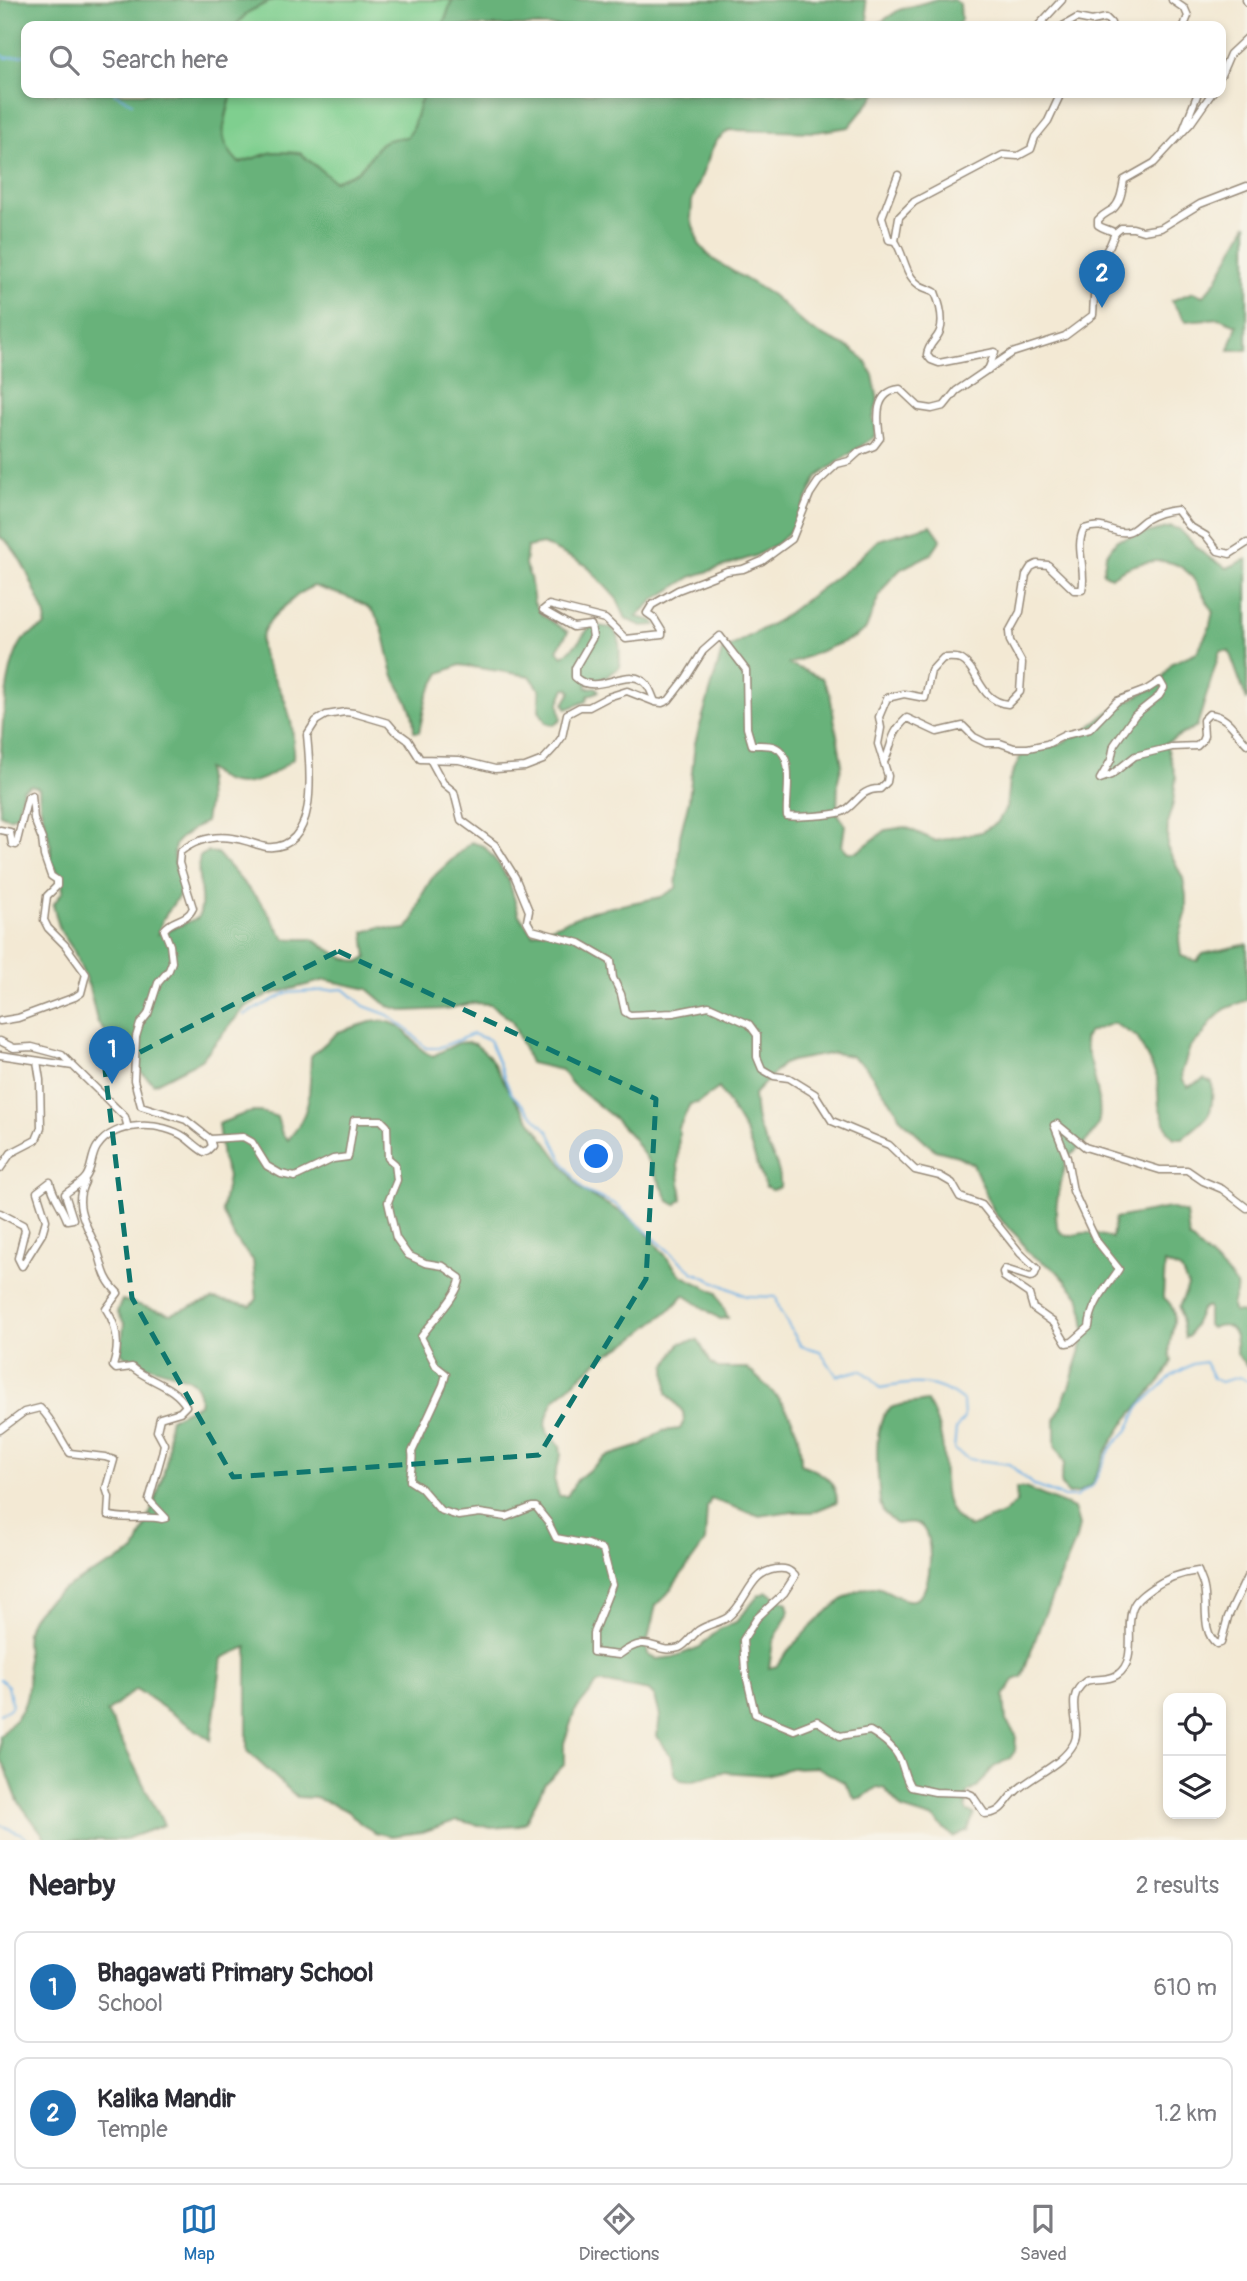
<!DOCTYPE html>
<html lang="en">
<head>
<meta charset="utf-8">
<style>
  body { margin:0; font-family:Pangolin,sans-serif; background:#f2f2f3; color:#2b2b33 }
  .controls { position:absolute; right:21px; bottom:21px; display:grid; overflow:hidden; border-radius:14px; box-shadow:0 4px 10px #0003 }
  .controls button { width:63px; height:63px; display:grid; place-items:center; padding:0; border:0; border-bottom:2px solid #e1e1e2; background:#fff; color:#2b2b33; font:35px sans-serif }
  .you { position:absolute; left:597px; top:1157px; width:24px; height:24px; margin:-18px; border:5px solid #fff; border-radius:50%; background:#1a73e8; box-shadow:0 0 0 10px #1a73e833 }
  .badge { display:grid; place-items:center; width:46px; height:46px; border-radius:50%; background:#1f6fb2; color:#fff; font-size:23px; font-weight:700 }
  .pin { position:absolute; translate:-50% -58px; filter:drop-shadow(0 2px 4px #0008) }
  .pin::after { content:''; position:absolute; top:37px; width:24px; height:21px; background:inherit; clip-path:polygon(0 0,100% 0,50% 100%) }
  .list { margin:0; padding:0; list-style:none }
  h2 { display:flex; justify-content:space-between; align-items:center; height:91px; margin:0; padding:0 28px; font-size:30px }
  h2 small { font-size:23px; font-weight:400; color:#7c7c81 }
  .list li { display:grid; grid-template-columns:46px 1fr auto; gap:21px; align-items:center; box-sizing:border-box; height:112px; margin:0 14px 14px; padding:0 14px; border:2px solid #e1e1e2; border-radius:14px }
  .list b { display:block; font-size:26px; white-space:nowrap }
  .list p { margin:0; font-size:23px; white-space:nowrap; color:#7c7c81 }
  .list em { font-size:23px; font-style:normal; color:#7c7c81 }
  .icon { flex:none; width:38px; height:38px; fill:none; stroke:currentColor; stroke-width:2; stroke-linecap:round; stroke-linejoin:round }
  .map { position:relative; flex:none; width:1247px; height:1840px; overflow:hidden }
  .search { position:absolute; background:#fff; box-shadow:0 4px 10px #0003; left:21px; right:21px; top:21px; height:77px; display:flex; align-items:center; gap:18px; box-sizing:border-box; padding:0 24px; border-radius:14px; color:#7c7c81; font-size:26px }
  .sheet { height:343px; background:#fff }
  nav { display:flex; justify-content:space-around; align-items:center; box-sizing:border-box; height:98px; border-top:2px solid #e1e1e2; background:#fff; font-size:19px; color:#7c7c81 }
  nav a { display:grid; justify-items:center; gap:4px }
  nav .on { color:#1f6fb2 }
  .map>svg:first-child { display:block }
  .green { fill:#7fcf8f; stroke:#5d7c56; stroke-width:2 }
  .forest { fill:#67b27a; stroke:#516e4c; stroke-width:2 }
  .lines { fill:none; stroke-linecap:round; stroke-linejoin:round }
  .stream { stroke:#72b2e5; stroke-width:2 }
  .minor-casing { stroke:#978a79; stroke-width:9 }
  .minor { stroke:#fff; stroke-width:6 }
  .marked { fill:none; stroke:#0f766e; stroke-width:5; stroke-dasharray:14 9; stroke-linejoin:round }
</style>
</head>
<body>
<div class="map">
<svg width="1247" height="1840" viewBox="0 0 1247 1840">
  <rect width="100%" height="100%" fill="#f7f3e8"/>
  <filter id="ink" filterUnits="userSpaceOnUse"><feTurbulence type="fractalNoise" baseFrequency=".0143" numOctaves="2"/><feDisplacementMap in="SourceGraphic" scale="14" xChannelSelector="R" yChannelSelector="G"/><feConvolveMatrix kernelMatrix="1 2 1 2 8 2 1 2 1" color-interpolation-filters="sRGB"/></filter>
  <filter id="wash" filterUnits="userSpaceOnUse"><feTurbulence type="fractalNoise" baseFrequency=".00686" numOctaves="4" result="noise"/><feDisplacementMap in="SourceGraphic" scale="28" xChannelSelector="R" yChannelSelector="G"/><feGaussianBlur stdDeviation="1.57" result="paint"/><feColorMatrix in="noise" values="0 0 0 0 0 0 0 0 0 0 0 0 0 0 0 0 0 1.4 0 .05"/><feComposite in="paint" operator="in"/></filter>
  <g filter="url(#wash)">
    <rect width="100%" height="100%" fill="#f3e9d4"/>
    <g class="green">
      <polygon points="272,0 452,0 443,26 235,26 248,12"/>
      <path d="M232,93H423L412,130L407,138C371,139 381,149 359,170C353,175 341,178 333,181L300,153L273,152L239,163L227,151L222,135Z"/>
    </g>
    <g class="forest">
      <path d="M0,0H272L248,12L235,26H26V93H232C225,124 214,137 239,163L273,152L300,153L334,181C341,178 353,175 359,170C381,149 372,139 407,137L412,130L423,93H877L849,127L816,132L729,130L716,141L712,149L692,201L691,219L699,244L711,258L772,295L811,330L850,348L864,359L873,375L878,400L873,419L876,428L874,437L817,477L794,527L778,543L755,556L691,577L654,600L636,617L654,621L656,625L642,626L626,619L617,599L586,565L543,544L527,547L525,565L530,577L534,603L542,615L568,632L557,650L563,656C576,647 582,637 591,625L612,628L619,638L620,667L606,677L586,684L587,688L596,687L599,691L588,696L587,701L567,709L564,704L571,692L569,688H565L559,703L561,720L554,725L546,723L539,710L540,690L530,676L460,665L440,673L427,696L419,732H414C414,705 404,699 394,676C386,656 387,619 366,606C351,596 330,592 314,586C302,590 293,599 284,607C239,644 271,663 285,701C293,724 294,736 293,759C275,774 249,791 225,781C218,779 212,772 206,769L208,804L205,822C197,827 183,834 177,842C169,852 179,880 182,891L163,919L158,934L198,918C207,899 194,877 200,856L208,852L217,853L263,905L285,939H312L342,957L359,962L367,958L364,932L381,927L398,930L406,929L413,922L422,895L432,878L471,842L484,846L500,866L509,881L519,915L533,934L592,911L661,897L676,888L680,836L689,800L695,743L722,651L779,620L852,565L878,540L931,525L941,539L931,554L901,569L889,581L879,596L866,629L853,638L789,664L822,678L830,694L842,764L838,780L837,812L845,825L842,846L848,852H857L886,830L905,827L936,841L981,832L997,823L1006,808L1009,781L1022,753L1057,745L1082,733L1111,710L1158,685L1172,663L1197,652L1209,629L1213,611C1206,600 1200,588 1192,577C1172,551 1134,561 1111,577L1103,573L1106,555L1117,540L1171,527L1179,529L1204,554L1227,568L1247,559V701L1229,651H1220L1197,726L1166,743L1176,777L1173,804L1168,820L1167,847L1183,878L1186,895V914L1179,939L1181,956L1197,961L1203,954L1247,944V1000L1225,1009L1212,1021L1203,1035L1190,1047L1182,1072L1183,1080L1188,1087L1204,1079L1212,1082C1214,1119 1209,1115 1183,1138H1174L1168,1131L1159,1106L1157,1077L1137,1037L1113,1023L1089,1032L1084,1039C1089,1059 1106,1108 1097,1126C1091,1139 1078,1149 1067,1158C1063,1173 1044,1233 1068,1236C1073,1237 1079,1233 1084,1233C1093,1232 1103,1236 1112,1238L1115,1218L1169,1208L1186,1213L1189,1238C1198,1247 1235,1278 1236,1286C1239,1297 1228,1302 1234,1312L1247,1313V1366L1236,1354C1237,1337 1234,1318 1211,1328L1208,1325V1307H1204L1201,1310L1189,1336L1185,1338L1179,1307L1188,1286L1181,1270L1165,1263L1163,1297C1188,1315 1162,1339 1172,1361L1164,1376L1125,1422L1107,1450L1092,1484L1078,1493L1069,1494C1057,1484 1061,1476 1065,1463L1055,1446V1420L1069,1387L1080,1353L1084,1332V1314L1079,1296L1056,1270L1028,1253L1019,1238L995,1214L973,1164L958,1156L935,1150L899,1117L896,1109L865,1066L851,1056L834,1053L791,1061L783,1064L754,1094C755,1105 755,1118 759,1128C766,1149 782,1163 780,1187L772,1190L765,1186L746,1133L719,1088L698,1103L690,1104L679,1128L678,1165L682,1199L676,1205L669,1201L652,1167L632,1137L614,1118L572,1084L561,1070L530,1063L512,1021L490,1004L472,1003L447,1009L405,1011L388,1006L368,989L326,980L268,995L245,1007L201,1060L154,1084L141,1072L136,1054L113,1043L97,1021L89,987L74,951L60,930L53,905L63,891L62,883L51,859V847L40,805L39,788L31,785L23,789L17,815L9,818L0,814C0,772 0,671 23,640C29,634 38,630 45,626L46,616C36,595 21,548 0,537Z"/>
      <polygon points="452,0 865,0 869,26 443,26"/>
      <polygon points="934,0 954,0 960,4 961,20 957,26 875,26 899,10"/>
      <polygon points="1247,224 1247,350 1229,350 1237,325 1219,318 1186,321 1171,301 1193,292 1203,296 1216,281"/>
      <path d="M374,1021C379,1021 387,1021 392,1023C409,1029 416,1051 433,1056L458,1043L467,1042L475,1044L489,1056L512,1095L581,1190L621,1212L642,1227L681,1275L717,1293L728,1318L720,1319L684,1295L673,1307L632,1340L600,1359L554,1400L547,1417L546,1426L548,1434L560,1446L561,1455L554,1479L559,1496H567L577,1480L605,1457L640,1446L662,1431L680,1429L684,1421L683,1412L667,1393L666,1366L680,1343L698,1340L711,1363L718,1368H747C780,1398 801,1416 801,1464C819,1471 837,1480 837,1502L813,1512H785L760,1516L711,1499L707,1507L705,1542L668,1593L656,1605L646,1648L649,1656L657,1659L674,1657L700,1647L719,1629L736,1622L759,1595L767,1592L787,1603L789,1612L773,1642L769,1668L777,1666C792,1643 846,1585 875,1587C889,1588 907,1608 919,1597C932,1586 934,1539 922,1527C915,1520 904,1523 896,1524L883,1512L880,1503C879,1483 869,1416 893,1407C903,1403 917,1403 927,1401C934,1413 940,1429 942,1443C947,1472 935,1512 970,1527L1003,1514L1017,1502L1016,1488H1025L1074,1508L1079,1526L1075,1543L1043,1618L1022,1677L1014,1680L1004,1696L1006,1721L1016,1735L1015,1751L1010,1758L994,1767L977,1787L967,1793L966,1810L974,1814L968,1830L953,1837L934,1819L902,1809L885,1789L877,1787L863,1797L855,1799L845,1783L817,1767L791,1768L766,1775L723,1772L690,1781L681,1780L675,1774L672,1758L657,1736L660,1716L655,1697L649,1691L606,1683H598L575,1711L564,1743V1765L545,1783L526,1822L517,1826L491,1828L457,1820L423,1832L391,1836L375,1832L361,1824L349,1812L333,1804L315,1798L297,1797L247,1751V1647L222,1658L211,1740L136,1689L107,1712L164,1825L123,1840H47L18,1801L6,1769L0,1759V1736C7,1728 16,1720 21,1711C38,1682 18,1644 31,1620C46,1591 106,1568 135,1552C147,1520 163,1486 168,1452C170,1440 166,1430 170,1419L199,1404C201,1396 198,1385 190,1380C181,1374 143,1365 130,1361L121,1352L124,1323L117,1312L122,1300L170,1314L214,1299L251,1306L257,1299L253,1260L235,1239L222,1211L228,1176L222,1159L218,1124C244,1115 251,1106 277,1117L282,1134L288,1140C313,1110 309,1093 311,1056L338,1032Z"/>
    </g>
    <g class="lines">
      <g class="stream">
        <polyline points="0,53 6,58 26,55"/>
        <polyline points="114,93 132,103"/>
        <path d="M244,1015L287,993L344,989L364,1006L388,1015L408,1030L426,1048H438L473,1034L489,1040L511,1093L549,1132L564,1163L584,1191L615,1204L693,1272L746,1296L776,1297L780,1311L801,1346L820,1351L837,1376L861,1370L872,1378L880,1388C912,1382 936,1379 963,1401L964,1418L956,1429L954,1450L969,1459L1009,1464L1033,1485L1064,1497H1076L1093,1485L1111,1448L1128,1430L1140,1406L1173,1375L1193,1364L1205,1362L1213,1378L1220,1382L1240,1377L1247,1381"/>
        <polyline points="0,1679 8,1686 12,1705 9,1709 0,1714"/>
        <polyline points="0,1825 20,1833 29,1840"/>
      </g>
    </g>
  </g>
  <g filter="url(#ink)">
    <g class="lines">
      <defs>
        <g id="minor">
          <polyline points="1172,0 1185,9 1188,16 1184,26"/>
          <polyline points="1246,0 1247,2"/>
          <polyline points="1038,26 1062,0"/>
          <polyline points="1063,26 1077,18 1092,21 1106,18 1111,23 1110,26"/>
          <polyline points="1221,75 1230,54 1247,38"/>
          <polyline points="1184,128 1198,93"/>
          <polyline points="898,175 882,217 889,240 895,241 899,217 914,202 1003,155 1018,156 1031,149 1035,137 1048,121 1061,93"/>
          <path d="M1115,233C1109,229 1103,229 1098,225V220C1103,214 1107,213 1113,209C1121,202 1122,190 1124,180L1154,163L1191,123L1212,93"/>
          <path d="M895,241C904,254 905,275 918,284C922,288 930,289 935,292C939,302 944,319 940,331C937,340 928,344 927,355L931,360L939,363L995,352L988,370"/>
          <path d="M655,702C653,697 651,691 648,686C630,661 598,699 575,677V668L593,637L591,625L573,627L543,610L549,605L605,619L626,639L662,635V631L654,618L647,613L652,605L678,590L727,571L743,569L762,561L792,539L810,494L818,482L837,464L849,461L859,452L874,446L880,438C877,418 874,392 900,389L919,407L932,409L944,406L956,391L1012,353L1065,336L1093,315L1095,280L1099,262L1110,245L1115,233L1121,228H1133L1143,231L1161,228L1200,204L1247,186"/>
          <path d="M431,761L443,783L454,792L461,820L495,845L515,877L529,911L527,921L532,930L580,943L611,961L613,978L621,994L625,1012L630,1015L673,1013L709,1006L749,1024L757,1035V1057L762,1069L774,1076L789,1078L815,1094L832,1121L889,1145L915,1170L940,1176L952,1183L960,1197L982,1205L1020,1253L1037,1269L1034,1276L1030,1277L1005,1269L1003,1272L1004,1277L1029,1294L1033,1308L1054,1323L1066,1343L1072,1342L1089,1327C1091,1303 1106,1289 1119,1269L1096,1240L1073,1191L1067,1158L1054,1125L1057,1124L1085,1147L1160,1170H1187L1203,1181L1222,1189L1247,1208"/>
          <path d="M884,762C894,743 888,736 907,718L937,732L963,726L974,737L986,743H1000L1014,748H1028L1047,744L1065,735L1090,729L1117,701L1146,690L1160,681L1164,688L1159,696L1135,715L1114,745L1111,760L1100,779L1111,775L1135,756L1172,747L1197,746L1202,741L1204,736L1203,720L1209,714C1228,715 1235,732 1247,744"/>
          <polyline points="0,830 10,832 12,844 16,845 28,797 32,795 34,819 42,839 44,856 51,876 57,880 57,886 47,896 44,920 48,928 65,945 86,974 81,993 75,997 18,1018 0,1021"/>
          <polyline points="0,1041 14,1048 32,1047 62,1055 72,1065"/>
          <polyline points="0,1055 73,1066 125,1117 128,1128"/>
          <path d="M210,1139L243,1137L252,1142L267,1166L281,1174L295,1177L333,1159L348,1157L354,1120H381L387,1126L388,1158L395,1164L397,1180L388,1202L396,1238L408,1255L425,1263L443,1266L460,1278C460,1294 431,1322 421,1337L436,1366L446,1374L443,1385L412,1452C414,1462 410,1471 410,1481L421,1488L440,1510L458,1516L480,1513L506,1517L532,1507H536L548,1522L556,1538L588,1544L603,1550L612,1585L593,1633V1652L619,1655C652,1630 653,1656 679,1648C687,1645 692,1635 699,1630C708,1624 719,1623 728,1617C747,1603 749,1572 776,1569C785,1568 789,1569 795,1576L784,1593L757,1618L743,1640L745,1670L755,1714L794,1730L817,1721L840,1736L870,1731C882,1738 895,1748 900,1760C904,1769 905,1779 911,1787L935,1792L967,1793L972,1795L985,1814C991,1814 995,1813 1000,1809C1006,1804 1009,1797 1015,1792C1032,1775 1062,1766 1074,1743C1083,1724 1062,1698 1086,1681C1097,1678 1108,1681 1117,1675C1139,1660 1124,1627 1133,1607C1136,1599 1145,1593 1152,1588C1165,1579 1181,1573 1198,1571C1200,1577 1203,1581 1204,1588C1208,1605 1201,1632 1217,1644L1221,1643L1228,1617L1247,1577"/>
          <polyline points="0,1169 11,1153 36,1140 41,1128 40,1080 37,1061"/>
          <path d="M0,1213L23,1225L25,1230L18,1258L22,1266L42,1234L46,1220L37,1192L50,1182C53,1197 62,1206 67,1220L73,1219L65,1194C71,1189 81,1184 86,1177C92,1169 91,1156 97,1147C115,1120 162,1121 186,1138C192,1143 197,1148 204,1152L208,1150L212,1146L210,1139L186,1120L141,1106L134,1080L136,1037L140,1024L148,1014L158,983L169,970L172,962L170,945L164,930C172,918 187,922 193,908L179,863L180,852C200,836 222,834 246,841C253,843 260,846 267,847C320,851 310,767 307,735L316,721L326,715L345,712L354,713L388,723L394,730L408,740L420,759L459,760L495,769L525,767L543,760L555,747L562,737L567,714L580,707H589L608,697L627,691L655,702L662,703L669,700L686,678L703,651L720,636L746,670L747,728L752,745C759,745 769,744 775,747C796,756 785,798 787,816C797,818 833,815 842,812C856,806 860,788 880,789L887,782L888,776L878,744L881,728L879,717L887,698L904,694L925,698L931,671L943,658C948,658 955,657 960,659C979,668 979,702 1008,704L1020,692L1022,663L1010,641L1009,632L1020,612L1026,575L1031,567L1037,564L1048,565L1074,590H1082C1087,569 1074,547 1084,529C1107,521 1111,535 1127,532C1134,531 1139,524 1145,520C1155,514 1165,511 1177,510L1189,526L1206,536L1218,551L1230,554L1247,543"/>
          <path d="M0,1430L24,1412L40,1408C54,1421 59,1438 70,1453L105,1457L114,1460L106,1488L109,1497L108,1515C124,1521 144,1515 162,1519L166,1518L149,1500L162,1454L164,1444L157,1431L160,1418L180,1412L186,1406C174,1385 149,1382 132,1367L116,1369L113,1366C120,1345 118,1327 106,1309L118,1293C100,1275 104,1264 95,1244C85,1223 73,1204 85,1182"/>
        </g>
      </defs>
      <use href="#minor" class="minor-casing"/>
      <use href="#minor" class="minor"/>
    </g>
  </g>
  <path class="marked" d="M338,951L656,1099L646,1279L539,1455L233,1477L132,1298L105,1070Z"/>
</svg>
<div class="controls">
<button><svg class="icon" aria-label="locate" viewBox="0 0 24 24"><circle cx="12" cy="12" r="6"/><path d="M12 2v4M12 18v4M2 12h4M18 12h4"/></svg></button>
<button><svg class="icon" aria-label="layers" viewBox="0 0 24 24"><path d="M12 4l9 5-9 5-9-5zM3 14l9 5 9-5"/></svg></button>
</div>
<div class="you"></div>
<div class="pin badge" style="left:112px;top:1084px">1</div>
<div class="pin badge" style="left:1102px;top:308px">2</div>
<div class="search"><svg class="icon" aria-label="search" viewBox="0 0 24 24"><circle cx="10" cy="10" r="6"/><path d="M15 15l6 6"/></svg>Search here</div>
</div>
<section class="sheet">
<h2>Nearby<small>2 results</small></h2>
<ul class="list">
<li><span class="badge">1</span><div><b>Bhagawati Primary School</b><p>School</p></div><em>610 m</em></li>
<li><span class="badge">2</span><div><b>Kalika Mandir</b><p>Temple</p></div><em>1.2 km</em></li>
</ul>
</section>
<nav>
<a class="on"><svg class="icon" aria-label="map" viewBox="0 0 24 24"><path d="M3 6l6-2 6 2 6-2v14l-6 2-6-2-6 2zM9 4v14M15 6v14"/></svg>Map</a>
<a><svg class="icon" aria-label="directions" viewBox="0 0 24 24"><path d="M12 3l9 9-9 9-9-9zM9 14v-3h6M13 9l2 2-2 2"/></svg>Directions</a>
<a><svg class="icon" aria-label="saved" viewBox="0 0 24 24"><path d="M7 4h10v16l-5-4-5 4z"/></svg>Saved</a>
</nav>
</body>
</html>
